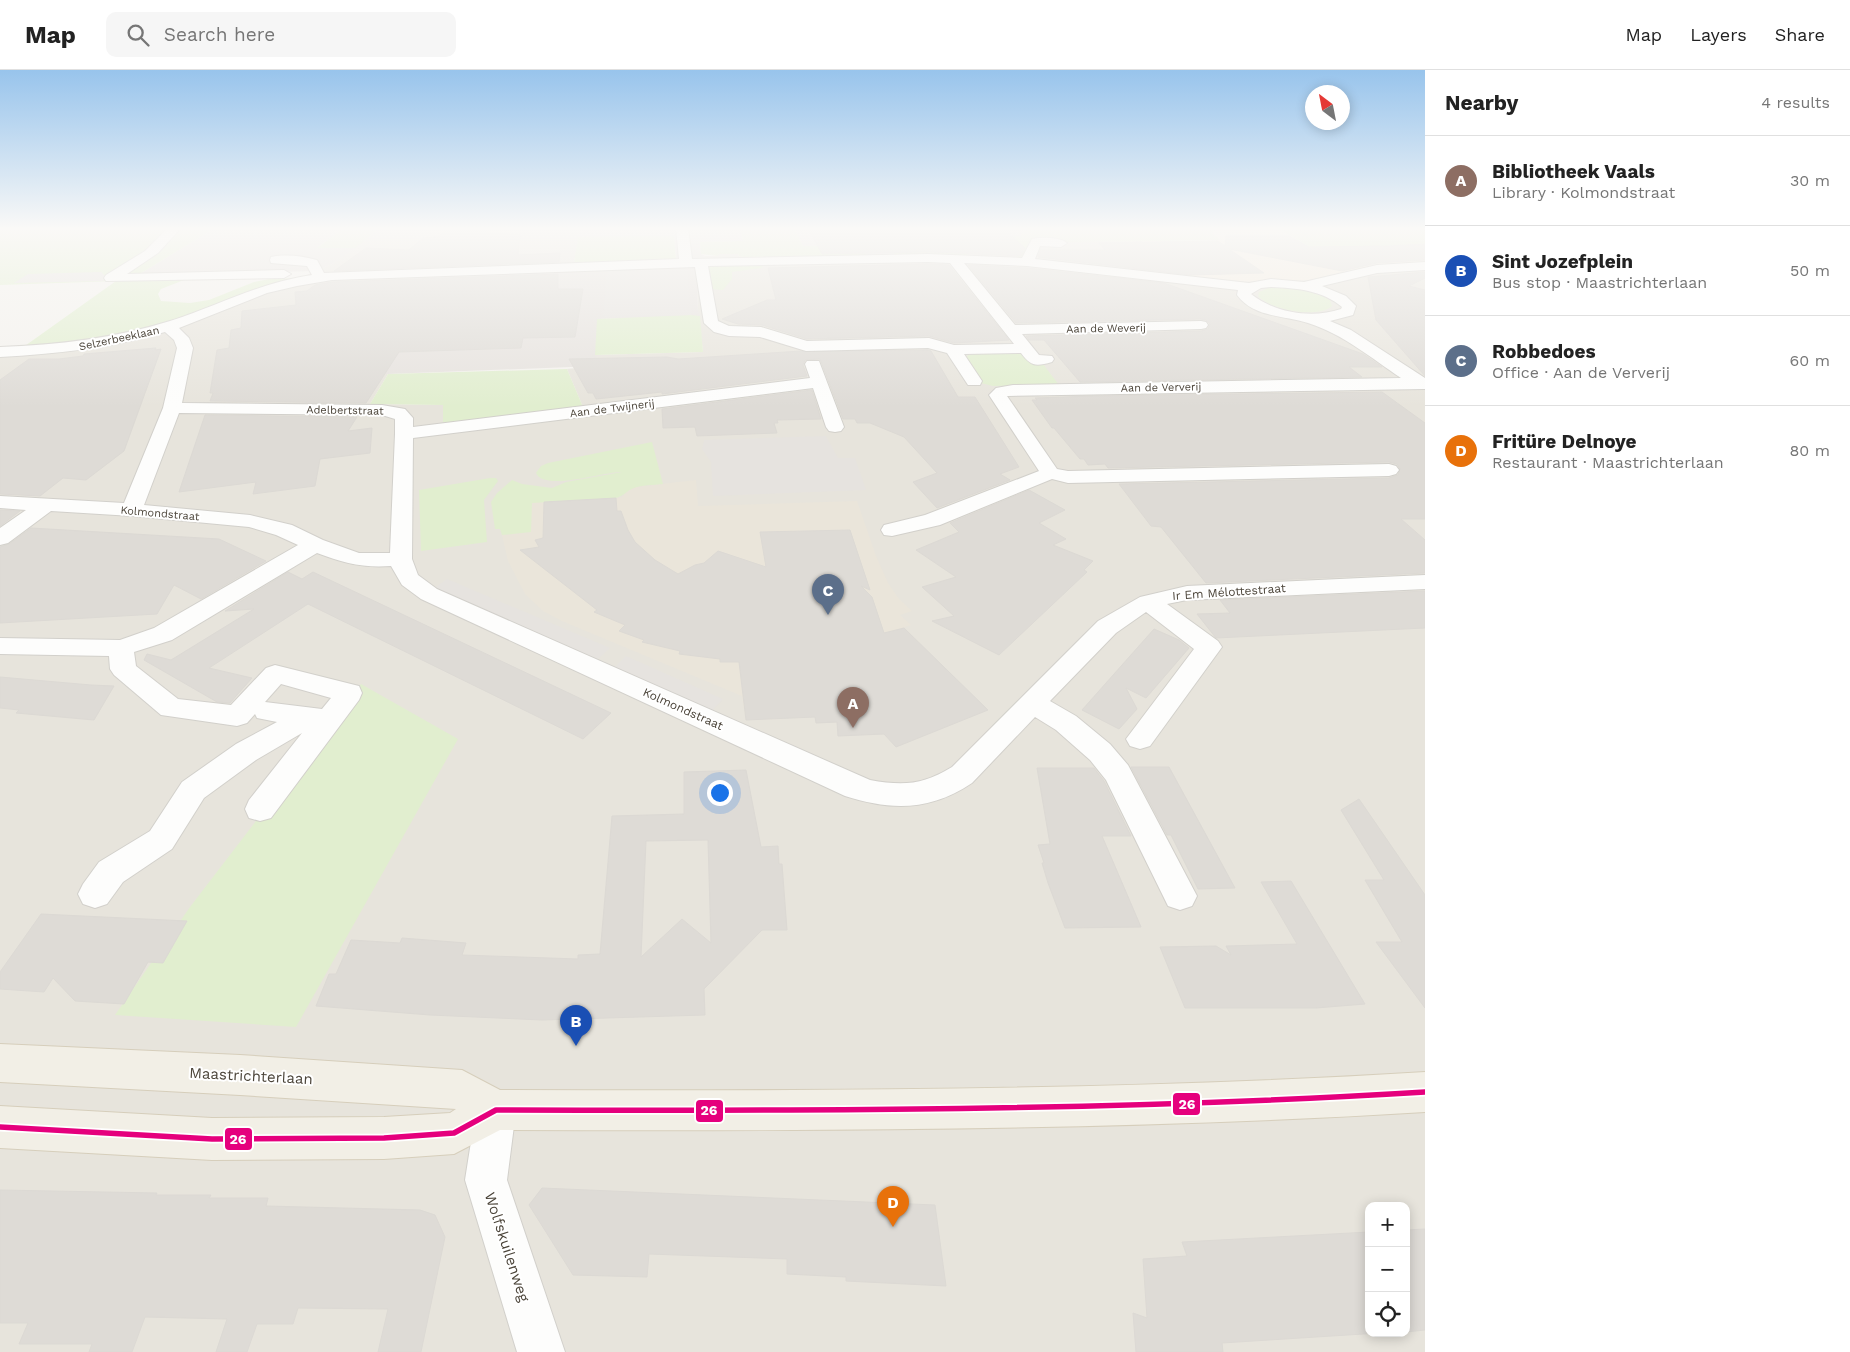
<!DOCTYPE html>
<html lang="en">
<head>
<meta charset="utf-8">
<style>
  body { margin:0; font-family:"Work Sans",sans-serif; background:#f6f6f6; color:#222 }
  .controls { position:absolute; right:15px; bottom:15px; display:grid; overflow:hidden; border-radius:10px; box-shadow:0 2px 12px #0003 }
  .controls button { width:45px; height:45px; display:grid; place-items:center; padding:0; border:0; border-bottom:1px solid #e0e0e0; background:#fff; color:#222; font:25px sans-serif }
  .compass { position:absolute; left:1305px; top:15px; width:45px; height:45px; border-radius:50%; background:#fff; box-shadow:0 2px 12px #0003; rotate:328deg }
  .you { position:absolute; left:719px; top:722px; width:18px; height:18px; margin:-12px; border:4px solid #fff; border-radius:50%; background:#1a73e8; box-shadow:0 0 0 8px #1a73e833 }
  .badge { display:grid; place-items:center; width:32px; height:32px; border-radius:50%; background:#b45309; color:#fff; font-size:16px; font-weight:700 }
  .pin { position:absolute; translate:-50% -41px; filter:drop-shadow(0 1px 2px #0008) }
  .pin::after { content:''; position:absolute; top:26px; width:18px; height:15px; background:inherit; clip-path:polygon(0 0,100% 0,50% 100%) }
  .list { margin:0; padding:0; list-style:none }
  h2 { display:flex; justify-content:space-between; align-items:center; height:65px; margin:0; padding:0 20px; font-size:21px }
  h2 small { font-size:16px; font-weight:400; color:#767676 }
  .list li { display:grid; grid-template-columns:32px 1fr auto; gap:15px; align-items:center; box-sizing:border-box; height:90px; padding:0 20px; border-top:1px solid #e0e0e0 }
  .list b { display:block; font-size:19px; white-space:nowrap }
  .list p { margin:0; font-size:16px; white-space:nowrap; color:#767676 }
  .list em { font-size:16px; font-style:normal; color:#767676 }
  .icon { flex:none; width:28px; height:28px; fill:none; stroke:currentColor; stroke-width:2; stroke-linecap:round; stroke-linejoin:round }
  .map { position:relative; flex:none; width:1425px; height:1282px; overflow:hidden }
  header { display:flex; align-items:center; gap:30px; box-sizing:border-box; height:70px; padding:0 25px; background:#fff; border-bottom:1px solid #e0e0e0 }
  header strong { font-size:24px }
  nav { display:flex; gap:28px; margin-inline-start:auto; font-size:18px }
  .search { width:350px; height:45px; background:#f6f6f6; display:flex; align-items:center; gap:12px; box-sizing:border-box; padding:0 18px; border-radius:10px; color:#767676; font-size:19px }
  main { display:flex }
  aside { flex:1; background:#fff }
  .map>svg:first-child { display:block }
  .residential { fill:#e7e4dc; fill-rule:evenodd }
  .commercial { fill:#f3ebdf }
  .industrial { fill:#e6e2de }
  .education { fill:#eae5da }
  .green { fill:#e1eecf }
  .parking { fill:#e6e3df }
  .building { fill:#dedbd6; stroke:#dcd9d4; fill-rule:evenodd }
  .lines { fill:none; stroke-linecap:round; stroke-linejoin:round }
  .minor-casing { stroke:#d2d0cb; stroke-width:2 }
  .major-casing { stroke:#d6cebb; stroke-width:2 }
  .minor { fill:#fdfdfc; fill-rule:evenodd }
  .major { fill:#f2efe6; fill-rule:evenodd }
  .bus-1-casing { stroke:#fff; stroke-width:9 }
  .bus-1 { stroke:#e5007d; stroke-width:5.5 }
  .labels { text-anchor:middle; stroke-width:4; stroke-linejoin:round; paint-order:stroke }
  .far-street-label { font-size:11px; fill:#4b4439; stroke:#fff }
  .street-label { font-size:12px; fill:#4b4439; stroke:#fff }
  .near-street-label { font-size:15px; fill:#4b4439; stroke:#fff }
  .line-badge { stroke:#fff; stroke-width:2 }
  .badge-label { font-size:14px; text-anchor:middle; font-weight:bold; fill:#fff }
</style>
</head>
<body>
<header>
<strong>Map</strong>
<div class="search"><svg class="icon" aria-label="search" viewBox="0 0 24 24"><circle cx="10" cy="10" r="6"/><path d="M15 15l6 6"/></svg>Search here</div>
<nav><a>Map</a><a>Layers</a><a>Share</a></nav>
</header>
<main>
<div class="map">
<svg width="1425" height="1282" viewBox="0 0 1425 1282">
  <rect width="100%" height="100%" fill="#f4f2ee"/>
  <path class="residential" d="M380,158H580L573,199L362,304H388L370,334L583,337L567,299L596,296L595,285L703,282L698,241L696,195L699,188L705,186H718V184H738L739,186L743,187L867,186L1029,167L1065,172L1142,171L1164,188L1269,210H1308L1351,200L1425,199V1282H0V279L43,277L211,236L265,216L300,208L332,194ZM1369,1136H1406V1263H1369Z"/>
  <polygon class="commercial" points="1213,158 1277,158 1336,192 1388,176 1425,174 1425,194 1375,196 1308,210 1235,212 1191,208 1142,171 1216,171 1212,163"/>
  <g class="industrial">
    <polygon points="215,158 343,158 318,177 355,178 332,194 316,201 138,205"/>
    <polygon points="580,158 740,158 743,171 700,172 701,184 705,186 699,188 676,188 674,167 578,167"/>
    <polygon points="794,158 1023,158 1025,159 1022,166 885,169 896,185 867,186 852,160 828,176 803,176"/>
    <polygon points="696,195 698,241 700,246 598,249 596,296 362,305 406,220 417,204"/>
  </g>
  <polygon class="education" points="696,410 698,436 857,431 876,486 888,513 899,529 912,541 900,545 911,555 804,593 782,637 784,649 746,650 742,626 562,551 543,541 525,524 508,491 502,465 530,462 531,432 616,428 622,427 627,421 635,417"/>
  <g class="green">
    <polygon points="0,158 215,158 138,205 184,210 161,219 158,224 161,231 190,233 209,230 254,212 269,209 300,208 265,216 233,227 184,248 95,271 22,278 116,211 0,215"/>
    <polygon points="343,158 380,158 355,178 317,178"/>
    <polygon points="740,158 794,158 803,176 828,176 852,160 867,186 743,187 739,186 738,184 719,184 718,186 701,184 700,172 743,171"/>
    <polygon points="1023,158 1213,158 1215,160 1212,163 1220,170 1065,172 1033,168 1022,186 1018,187 1015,182 958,172 968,185 896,185 884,169 1021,166 1025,159"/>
    <polygon points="1277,158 1425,158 1425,174 1388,176 1336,192"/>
    <polygon points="629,166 674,166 676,190 574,193 578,167"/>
    <polygon points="761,194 763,196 761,198 732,202 732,209 723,220 710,219 706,195"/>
    <path d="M1268,218C1289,217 1311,219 1330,230L1332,236C1318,249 1270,240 1258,226L1259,222Z"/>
    <polygon points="691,245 700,246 703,282 595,285 597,249"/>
    <polygon points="1018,282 1024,284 1032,294 1043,294 1059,315 993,316 981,313 965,288 971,283"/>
    <polygon points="567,299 583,337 455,353 443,352 443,335 370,334 388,304"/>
    <path d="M652,372L663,414C653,415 642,415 634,418C626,421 624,426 616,428L532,433L531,462L502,465L500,459H495L491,432L497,423L512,410L522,414L552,418L566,412L622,402C606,401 544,422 536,403L541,396L548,393Z"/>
    <polygon points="490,408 496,408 498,411 484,430 487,472 421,481 419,420"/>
    <polygon points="361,614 458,669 296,957 115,945 190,837"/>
  </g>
  <g class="parking">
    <polygon points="687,199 691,245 603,247 607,200"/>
    <polygon points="101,202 107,208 103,211 14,213 28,204"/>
    <polygon points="826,366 838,388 855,388 866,420 713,426 711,392 702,379 704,370"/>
    <polygon points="447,509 610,578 597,590 433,519"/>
    <polygon points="626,586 723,629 710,643 613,599"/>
  </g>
  <g class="building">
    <polygon points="808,158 1003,158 1025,178 1021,186 928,182 822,184"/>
    <polygon points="448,159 520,165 518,185 560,183 559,192 334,201 366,178 409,180 423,168 437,167"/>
    <polygon points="1226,166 1289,166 1309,177 1388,176 1425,174 1425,190 1377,193 1342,201 1229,179 1264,203 1190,205 1038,187 1040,180 1105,180 1099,173 1218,171 1225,176"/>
    <polygon points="928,194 949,195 1009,270 954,273 929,266 807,269 762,255 738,254 722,249 767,230 776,230 768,198"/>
    <polygon points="968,195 1027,198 1164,213 1363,284 1382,297 1349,297 1362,307 1080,312 1044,270 1029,270 1026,266 1201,261 1208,259 1210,254 1206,250 1201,249 1016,253"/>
    <polygon points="1425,202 1425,208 1409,216 1425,220 1425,306 1376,250 1368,207"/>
    <polygon points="558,204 558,219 583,219 575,267 523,268 521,278 399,282 366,333 210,331 213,323 210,323 217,280 229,278 231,260 241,258 242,241 296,235 295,222 307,221 315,215 332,212"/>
    <polygon points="156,278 155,280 161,279 124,381 86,410 63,408 40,426 0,424 0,310 29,289 59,289 83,286 84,284"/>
    <polygon points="928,280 931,281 958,327 975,327 1019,397 1000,404 1010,410 937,438 913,412 937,403 904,367 870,353 857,353 855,349 843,349 820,289 805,290 803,295 807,306 662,324 662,322 596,329 593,323 588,323 569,289 667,287 678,289 801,281"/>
    <polygon points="812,320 821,349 777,350 778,353 774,353 777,363 697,366 695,357 663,358 662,339"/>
    <polygon points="1382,322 1425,353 1425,449 1401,449 1425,470 1425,503 1206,513 1161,457 1151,456 1119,414 1389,408 1398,405 1400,399 1397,394 1389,392 1108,398 1105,394 1088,395 1084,389 1080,389 1054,358 1052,358 1032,330 1037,330 1035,328 1093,326"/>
    <polygon points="205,345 357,347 348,361 372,358 370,383 320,389 315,416 253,424 256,412 179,422"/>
    <polygon points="1029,420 1065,440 1039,453 1066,469 1053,475 1093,491 1084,500 1087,502 999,585 932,551 954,546 922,517 956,507 916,480 959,462 950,453"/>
    <polygon points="616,428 617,441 621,441 628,460 635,472 655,490 678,504 695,495 704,493 718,481 766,497 760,462 850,460 870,520 861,516 872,527 884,563 904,558 988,640 896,677 884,664 838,666 837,652 816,653 815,647 746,650 739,592 720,592 720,589 679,584 680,581 642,572 644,570 619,561 625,555 594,542 597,540 520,480 539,477 535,470 543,468 544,432"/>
    <polygon points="0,440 20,441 0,456"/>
    <polygon points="31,458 219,469 266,491 201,529 174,515 157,544 0,553 0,477 9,474"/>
    <polygon points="288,502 302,509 313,502 611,643 583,669 308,534 209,598 252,608 230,633 217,632 144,590 147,584 171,590 254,539 225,541"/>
    <polygon points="1425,521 1425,558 1216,568 1197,544 1230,543 1220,530"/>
    <polygon points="1154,559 1179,570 1189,578 1146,628 1126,618 1137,639 1119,659 1082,640"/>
    <polygon points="0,607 91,615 114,616 94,650 16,643 19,640 0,638"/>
    <polygon points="1131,697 1169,697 1235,818 1198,819 1171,765 1167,765"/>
    <polygon points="1037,698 1094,698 1104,711 1131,766 1102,766 1141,857 1065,858 1048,813 1042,793 1044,793 1038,775 1050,774"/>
    <path d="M746,700L761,777L778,776L779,794H782L787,860H762L704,919L705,945L542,950L430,945L316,936L329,904H336L351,870L400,873L402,868L466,873L462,885L578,889V885L600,884L612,746L684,744V702ZM708,770L711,873L682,849L641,887L646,771Z"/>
    <polygon points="1359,729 1425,825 1425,938 1376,872 1402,872 1365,810 1384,810 1341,740"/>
    <polygon points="1291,811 1365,934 1316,938 1185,938 1160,877 1216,876 1231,885 1226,876 1297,874 1261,812"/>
    <polygon points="41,844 187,851 163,893 148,892 124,934 75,931 53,908 44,922 0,919 0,902"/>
    <polygon points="542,1118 935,1135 946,1216 846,1211 846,1207 787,1204 787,1189 649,1184 647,1207 573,1205 529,1135"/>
    <polygon points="0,1120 157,1123 156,1125 211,1125 209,1128 268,1128 266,1136 420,1140 435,1145 445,1167 421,1282 378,1282 388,1239 298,1238 293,1254 257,1254 247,1282 216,1282 227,1249 145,1247 132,1282 89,1282 92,1274 19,1274 28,1253 0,1253"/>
    <polygon points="1425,1159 1425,1260 1406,1262 1406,1160"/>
    <polygon points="1369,1162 1369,1263 1379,1263 1222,1273 1223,1282 1136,1282 1133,1243 1147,1248 1143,1189 1187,1186 1182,1172"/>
  </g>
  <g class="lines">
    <defs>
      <g id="minor">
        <polygon points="168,158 181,158 158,183 127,204 284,200 291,204 284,208 106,211 104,208 106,205 145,181"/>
        <path d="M676,158H688L692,189L928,184L1022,188L1032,169C1041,167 1060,167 1067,173L1061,177L1040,176L1035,189L1249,213L1271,209L1304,212L1377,195L1425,192V200L1377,203L1322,216L1346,226L1356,236L1353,245L1330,251L1351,260L1425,308V319L1007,326L1057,399L1068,401L1389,394L1396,396L1399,400L1396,404L1389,406L1068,413L1052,409L940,455L892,466L884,465L881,460L884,455L925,445L1039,401L989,325L996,318L1013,315L1401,308C1371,288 1343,264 1308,253C1284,245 1254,248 1237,225L1238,220L1027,196L964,193L1015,255L1201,251L1206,252L1208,255L1206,258L1201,259L1022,264L1039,285L1052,286L1054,289L1052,292C1035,297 1031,296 1021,283L964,284L982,311L980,315H968L947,283L928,278L806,281L760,267L729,266L714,262L704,253L695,197L332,210L297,216L267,223L179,258L189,268L193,278L182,333L382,335L405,339L413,348V357L810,308L805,294L807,291H819L844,357L841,361L835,362L829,361L826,357L813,318L413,368L412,489L418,505L437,519L870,710C903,716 923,715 952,697L1098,551L1140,527L1187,516L1425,505V519L1187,530L1167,534L1218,571L1222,577L1150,676L1140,679L1130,676L1126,669L1194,579L1146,542L1116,563L1050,631L1076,646L1110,674L1128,695L1197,826L1192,836L1180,840L1168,836L1106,710L1090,690L1056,660L1035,647L972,713C930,741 892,741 845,726L421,529L402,515L391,496C362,498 344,493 317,483L172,570L134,582L136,596L178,629L231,635L266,598L275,595L359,616L362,623L359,630L271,748L260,751L249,748L245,739L249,730L302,663L256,690L204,728L172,779L123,812L107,834L95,838L83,834L78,824L83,814L99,792L150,761L182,712L236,674L277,652L257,648L255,644L247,653L237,656L161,645L114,605L110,599L109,586L0,584V568L120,570L154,558L298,475L276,465L249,457L132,446L51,441L8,473L0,475V458L26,440L0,438V426L124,433L163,338L177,278L174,270L165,262C111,278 56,284 0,287V277C58,275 115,268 170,251C220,235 258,213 312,205L307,196L271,193L270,190L271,187C286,184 302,186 317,190L324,203L679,189ZM928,192L950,193L1014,274L954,275L929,268L807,271L761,257L729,256L718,251L708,196ZM1271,217C1296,218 1322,220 1342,237L1341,239C1312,249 1275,243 1251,224L1261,218ZM179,343L382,345L395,349V364L390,483H359L323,470L292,455L250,445L144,435ZM281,614L331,628L322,639L265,632Z"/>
        <polygon points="496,1020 510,1026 516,1040 507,1110 565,1282 517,1282 465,1110 476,1040 482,1026"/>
      </g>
      <path id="major" d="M0,974L240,985L462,1000L500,1020C809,1021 1117,1021 1425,1002V1042C1117,1061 808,1061 500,1060L454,1084L384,1089L212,1090L0,1078V1036L212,1048L384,1047L450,1043L456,1039L240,1025L0,1012Z"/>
    </defs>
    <use href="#minor" class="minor-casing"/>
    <use href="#major" class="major-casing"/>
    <use href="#minor" class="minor"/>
    <use href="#major" class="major"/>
    <defs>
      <path id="bus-1" d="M0,1057L212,1069L384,1068L454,1063L496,1040C806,1041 1115,1041 1425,1022"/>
    </defs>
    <use href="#bus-1" class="bus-1-casing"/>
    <use href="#bus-1" class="bus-1"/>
  </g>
  <linearGradient id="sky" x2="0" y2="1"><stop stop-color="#98c4ec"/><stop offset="0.47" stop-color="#faf9f7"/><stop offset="1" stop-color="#faf9f7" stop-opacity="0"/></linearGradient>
  <rect width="1425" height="337" fill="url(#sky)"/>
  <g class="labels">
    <g class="far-street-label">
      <text transform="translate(1106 258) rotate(-1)" y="4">Aan de Weverij</text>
      <text transform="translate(119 268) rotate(-12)" y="4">Selzerbeeklaan</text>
      <text transform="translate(1161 317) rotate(-1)" y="4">Aan de Ververij</text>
      <text transform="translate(612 338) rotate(-7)" y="4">Aan de Twijnerij</text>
      <text transform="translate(345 340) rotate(1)" y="4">Adelbertstraat</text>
      <text transform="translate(160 443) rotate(5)" y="4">Kolmondstraat</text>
    </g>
    <g class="street-label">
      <text transform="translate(1229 522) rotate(-4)" y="4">Ir Em Mélottestraat</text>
      <text transform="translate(683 639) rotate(24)" y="4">Kolmondstraat</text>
    </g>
    <g class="near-street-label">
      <text transform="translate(251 1006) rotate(3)" y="5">Maastrichterlaan</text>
      <text transform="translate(507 1177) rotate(72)" y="5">Wolfskuilenweg</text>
    </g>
  </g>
  <g class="line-badge">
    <rect x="1172" y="1022" width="29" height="24" rx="5" fill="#e5007d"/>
    <rect x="695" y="1029" width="29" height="24" rx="5" fill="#e5007d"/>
    <rect x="224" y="1057" width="29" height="24" rx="5" fill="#e5007d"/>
  </g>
  <g class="badge-label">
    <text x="1187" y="1039">26</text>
    <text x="709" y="1045">26</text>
    <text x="238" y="1074">26</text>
  </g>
</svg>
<div class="controls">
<button>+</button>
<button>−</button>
<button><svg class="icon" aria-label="locate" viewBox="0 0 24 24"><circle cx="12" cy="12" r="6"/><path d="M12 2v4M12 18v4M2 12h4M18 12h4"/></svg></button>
</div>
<svg class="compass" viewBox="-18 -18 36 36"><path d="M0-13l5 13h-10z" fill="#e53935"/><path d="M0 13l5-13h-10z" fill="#767676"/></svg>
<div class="you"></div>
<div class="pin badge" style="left:853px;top:658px;background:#8d6e63">A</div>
<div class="pin badge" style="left:576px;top:976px;background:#1a4fb4">B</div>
<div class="pin badge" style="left:828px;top:545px;background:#5c6f8a">C</div>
<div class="pin badge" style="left:893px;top:1157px;background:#e8710a">D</div>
</div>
<aside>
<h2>Nearby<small>4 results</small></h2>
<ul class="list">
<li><span class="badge" style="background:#8d6e63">A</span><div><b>Bibliotheek Vaals</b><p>Library · Kolmondstraat</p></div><em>30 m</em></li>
<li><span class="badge" style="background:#1a4fb4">B</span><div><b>Sint Jozefplein</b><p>Bus stop · Maastrichterlaan</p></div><em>50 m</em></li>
<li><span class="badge" style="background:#5c6f8a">C</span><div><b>Robbedoes</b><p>Office · Aan de Ververij</p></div><em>60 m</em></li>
<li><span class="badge" style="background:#e8710a">D</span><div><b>Fritüre Delnoye</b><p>Restaurant · Maastrichterlaan</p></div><em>80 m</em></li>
</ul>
</aside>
</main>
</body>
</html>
